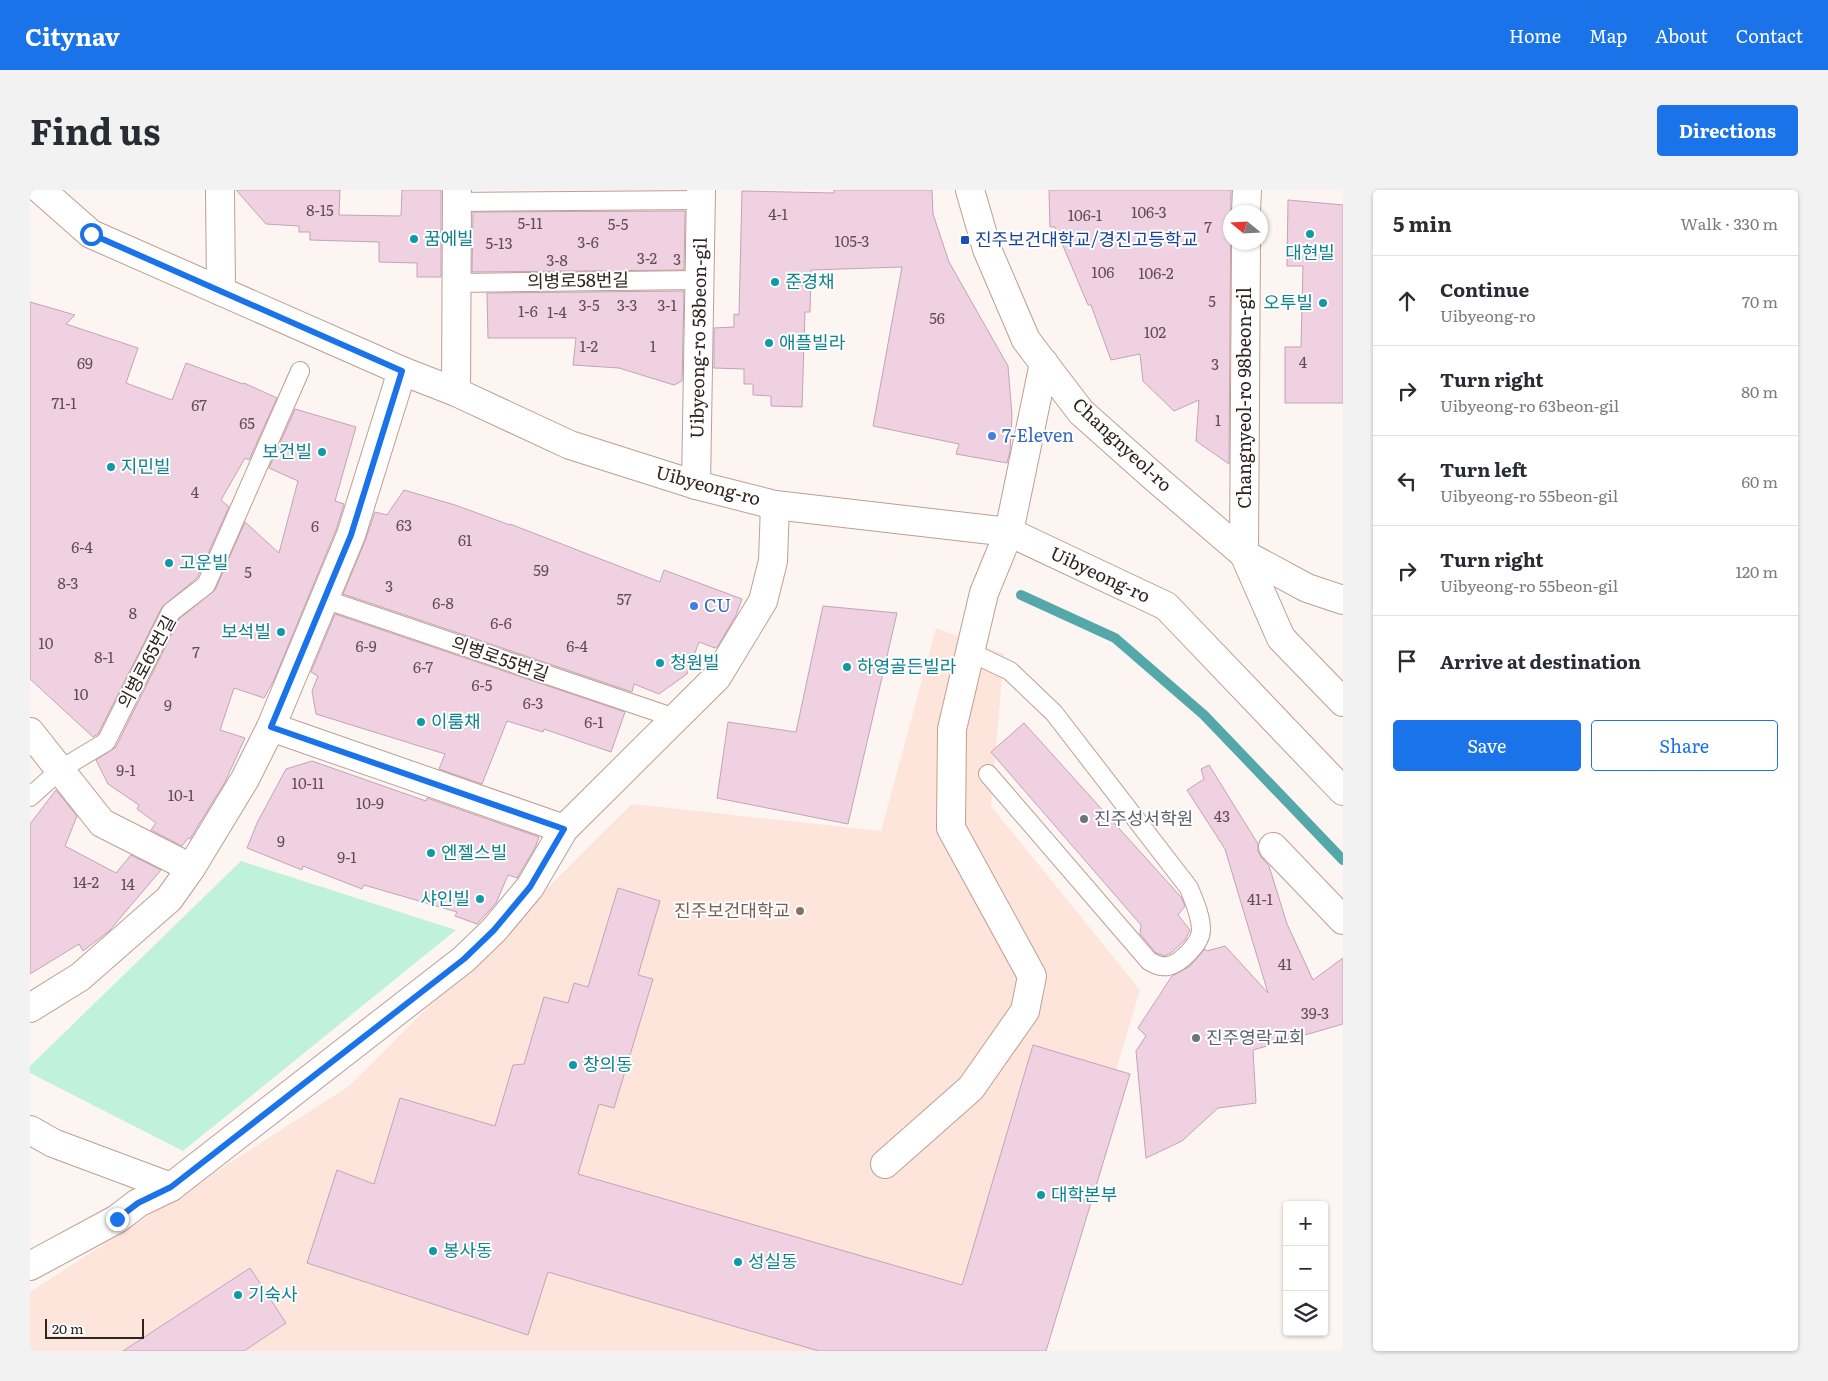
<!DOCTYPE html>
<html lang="en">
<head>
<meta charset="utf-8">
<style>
  body { margin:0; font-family:Literata,"Noto Sans KR",serif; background:#f2f2f3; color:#2b2b33 }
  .controls { position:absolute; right:15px; bottom:15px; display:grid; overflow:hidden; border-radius:5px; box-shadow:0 1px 4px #0004 }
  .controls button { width:45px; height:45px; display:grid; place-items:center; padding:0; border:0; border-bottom:1px solid #e1e1e2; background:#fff; color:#2b2b33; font:25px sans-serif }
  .compass { position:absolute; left:1193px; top:15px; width:45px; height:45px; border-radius:50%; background:#fff; box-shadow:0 1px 4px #0004; rotate:288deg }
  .scale { position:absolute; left:15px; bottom:12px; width:99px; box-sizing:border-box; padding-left:5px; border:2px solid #30241f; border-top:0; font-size:14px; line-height:18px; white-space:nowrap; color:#30241f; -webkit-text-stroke:4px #fff; paint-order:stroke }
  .stop { position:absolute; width:15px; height:15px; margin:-11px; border:4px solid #1a73e8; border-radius:50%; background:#fff }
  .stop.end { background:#1a73e8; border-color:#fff; box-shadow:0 1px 5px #0008 }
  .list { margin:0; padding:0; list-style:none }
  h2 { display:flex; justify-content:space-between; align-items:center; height:65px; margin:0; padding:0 20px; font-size:21px }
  h2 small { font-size:16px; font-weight:400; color:#7c7c81 }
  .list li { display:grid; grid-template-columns:32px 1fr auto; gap:15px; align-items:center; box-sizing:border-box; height:90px; padding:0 20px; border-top:1px solid #e1e1e2 }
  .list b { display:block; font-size:19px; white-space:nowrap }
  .list p { margin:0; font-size:16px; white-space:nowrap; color:#7c7c81 }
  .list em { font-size:16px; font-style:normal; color:#7c7c81 }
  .actions { display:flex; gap:10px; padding:15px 20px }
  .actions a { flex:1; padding:11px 0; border:1px solid #1a73e8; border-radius:5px; text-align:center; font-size:18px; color:#1a73e8 }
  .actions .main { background:#1a73e8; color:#fff }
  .icon { flex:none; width:28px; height:28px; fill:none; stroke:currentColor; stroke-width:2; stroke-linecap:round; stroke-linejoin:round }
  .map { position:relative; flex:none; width:1313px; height:1161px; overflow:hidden; border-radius:5px }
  header { display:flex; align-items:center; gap:30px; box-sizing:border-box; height:70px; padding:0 25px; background:#1a73e8; color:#fff }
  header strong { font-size:24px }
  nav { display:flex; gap:28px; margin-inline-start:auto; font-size:18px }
  .intro { display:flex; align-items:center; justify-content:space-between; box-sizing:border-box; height:120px; padding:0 30px }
  h1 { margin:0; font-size:35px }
  .button { padding:12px 22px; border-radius:5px; background:#1a73e8; color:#fff; font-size:18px; font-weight:700 }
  main { display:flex; gap:30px; padding:0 30px }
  aside { flex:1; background:#fff; border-radius:5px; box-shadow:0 1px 4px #0004 }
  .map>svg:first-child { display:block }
  .built { fill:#fee5db }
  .green { fill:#c0f2da }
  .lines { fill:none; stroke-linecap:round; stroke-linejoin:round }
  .stream { stroke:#55a8a9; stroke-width:10 }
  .building { fill:#f0d1e2; stroke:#c2a4b5 }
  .lane-casing { stroke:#be9f92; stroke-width:20 }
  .street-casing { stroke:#be9f92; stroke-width:30 }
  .secondary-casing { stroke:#be9f92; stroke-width:30 }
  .lane { stroke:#fff; stroke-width:18 }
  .street { stroke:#fff; stroke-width:28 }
  .secondary { stroke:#fff; stroke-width:28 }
  .route { stroke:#1a73e8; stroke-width:6 }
  .culture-dot { fill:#0f9aa8; stroke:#fff; stroke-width:2 }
  .transit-dot { fill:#1a4fb4; stroke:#fff; stroke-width:2 }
  .shop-dot { fill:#3f7fe0; stroke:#fff; stroke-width:2 }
  .worship-dot { fill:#6b7280; stroke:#fff; stroke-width:2 }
  .education-dot { fill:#8d6e63; stroke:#fff; stroke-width:2 }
  .labels { text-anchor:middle; stroke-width:4; stroke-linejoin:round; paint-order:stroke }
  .number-label { font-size:15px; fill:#604f50 }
  .culture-label { font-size:18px; fill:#0d838f; stroke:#fff; text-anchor:start }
  .transit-label { font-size:18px; fill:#164399; stroke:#fff; text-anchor:start }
  .street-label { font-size:18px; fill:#30241f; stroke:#fff }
  .shop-label { font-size:18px; fill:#366cbe; stroke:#fff; text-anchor:start }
  .worship-label { font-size:18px; fill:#5b616d; stroke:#fff; text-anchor:start }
  .education-label { font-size:18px; fill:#785e54; stroke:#fff; text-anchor:end }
</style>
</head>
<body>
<header>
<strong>Citynav</strong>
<nav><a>Home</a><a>Map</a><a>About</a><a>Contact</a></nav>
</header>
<div class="intro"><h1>Find us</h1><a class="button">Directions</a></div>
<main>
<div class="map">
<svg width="1313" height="1161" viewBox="0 0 1313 1161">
  <rect width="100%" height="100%" fill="#fcf5f2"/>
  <polygon class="built" points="906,438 974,464 961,616 1110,800 1002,1161 0,1161 0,1102 319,896 602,614 851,641"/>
  <polygon class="green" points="211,671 426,740 153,961 0,883 0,876"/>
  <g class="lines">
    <polyline class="stream" points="991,405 1085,448 1174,525 1313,670"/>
  </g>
  <g class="building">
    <polygon points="206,0 310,0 309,25 371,26 372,0 411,0 411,87 387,87 387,73 349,72 349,52 280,50 280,42 269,42 269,36 236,34"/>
    <polygon points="804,0 902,0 903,24 919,72 978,176 982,226 980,261 977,273 926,264 929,254 843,236 872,77 781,80 780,122 775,122 772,217 741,216 741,206 723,205 723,194 714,194 714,179 684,178 684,138 704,137 704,124 709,125 712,1 804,3"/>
    <polygon points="1019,0 1201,0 1199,274 1166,251 1169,210 1144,221 1113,191 1110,164 1081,170 1061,115 1058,115 1025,37 1020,37"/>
    <polygon points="1258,10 1313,15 1313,213 1255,213 1255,157 1271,157 1273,76 1257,76"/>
    <polygon points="655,21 654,80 442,82 443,22"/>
    <polygon points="654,101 652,191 644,195 589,178 543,175 546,148 458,148 457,103"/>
    <polygon points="0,112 45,125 36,134 108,158 96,193 142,210 156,173 213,194 214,193 247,208 219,270 215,268 191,310 199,317 167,388 132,417 68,544 63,547 0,489"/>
    <polygon points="265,219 326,237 305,311 314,314 306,340 244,490 234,508 204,498 190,540 215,548 195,592 160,649 158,648 152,656 121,640 126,633 107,619 109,615 78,594 66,570 86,557 149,429 185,400 215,332 249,363 268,291 239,278"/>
    <polygon points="374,300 425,315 480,335 480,334 630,392 634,380 712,409 706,425 688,456 685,458 669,452 657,484 629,504 604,494 602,502 313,404 335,351 345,322 357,325"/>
    <polygon points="793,416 867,423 818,634 687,608 698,532 766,542"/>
    <polygon points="305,424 595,522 581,562 514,539 513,542 477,531 452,594 409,579 415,564 286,524 282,501 288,486 281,482"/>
    <polygon points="994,533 1151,707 1155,716 1148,725 1160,740 1155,750 1142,762 1135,766 1126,763 1110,744 1111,735 961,562"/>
    <polygon points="282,571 396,611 397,608 509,647 505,658 487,688 478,685 466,713 447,734 425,726 427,722 334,695 332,699 273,676 272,680 217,658 227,633 256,579"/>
    <polygon points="1179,575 1228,654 1228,661 1231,667 1239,676 1257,734 1283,790 1313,768 1313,834 1223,860 1226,913 1188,918 1152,951 1116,968 1106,861 1116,846 1108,838 1142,786 1160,776 1175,759 1177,761 1195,756 1238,803 1195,659 1157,600 1174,589 1171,579"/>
    <polygon points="26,600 47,626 35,656 86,683 101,665 131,680 79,741 53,761 49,754 0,784 0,634"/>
    <polygon points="588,698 630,711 608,785 623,789 584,918 569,914 548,984 932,1095 1003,855 1100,884 1016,1161 789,1161 518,1082 498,1145 277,1073 307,980 344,994 370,908 465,936 483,875 494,874 514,807 538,813 544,793 558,797"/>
    <polygon points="220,1078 256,1133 214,1161 93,1161"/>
  </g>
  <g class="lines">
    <defs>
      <g id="lane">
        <polyline points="427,12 671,10"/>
        <polyline points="427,93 669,90"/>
        <polyline points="294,409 645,528"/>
        <path d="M940,462L980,481L1024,523L1159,698C1164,711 1171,725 1171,740C1171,753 1150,774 1138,776C1130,777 1126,775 1119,771L958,584"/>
        <polyline points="0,607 31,579 76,552 141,422 176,395 270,181"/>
      </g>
      <g id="street">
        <polyline points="190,0 191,101"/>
        <polyline points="1216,22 1217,0"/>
        <polyline points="1216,52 1214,364 1251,448 1313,512"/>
        <polyline points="426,202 427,0"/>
        <polyline points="666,295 671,0"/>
        <polyline points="241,537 534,639"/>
        <polyline points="0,542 72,633 161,678"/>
        <polyline points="1243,657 1313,730"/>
        <polyline points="0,818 50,787 139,709 161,678 215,589 241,537 321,345 372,181"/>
        <polyline points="0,940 23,953 141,997"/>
        <polyline points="855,974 941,898 995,821 1002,786 921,638 922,539 954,403 979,342 1014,173"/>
        <polyline points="0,1076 87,1029 108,1013 141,997 434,769 464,740 500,697 534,639 687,487 733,411 743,371 745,315"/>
      </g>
      <g id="secondary">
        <polyline points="11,0 61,44 372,181 426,202 540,255 666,295 745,315 979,342 1136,416 1313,601"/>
        <polyline points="940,0 957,59 996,150 1051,222 1124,287 1214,364 1277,398 1313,410"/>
      </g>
    </defs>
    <use href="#lane" class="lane-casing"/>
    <use href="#street" class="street-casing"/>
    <use href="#secondary" class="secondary-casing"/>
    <use href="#lane" class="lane"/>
    <use href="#street" class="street"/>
    <use href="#secondary" class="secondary"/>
  </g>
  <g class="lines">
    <polyline class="route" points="61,44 372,181 321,345 241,537 534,639 500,697 464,740 434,769 141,997 108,1013 87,1029"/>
  </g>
  <g class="culture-dot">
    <circle cx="1280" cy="44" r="5"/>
    <circle cx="384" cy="49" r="5"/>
    <circle cx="745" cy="92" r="5"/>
    <circle cx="1293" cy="113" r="5"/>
    <circle cx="739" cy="153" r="5"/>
    <circle cx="292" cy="262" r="5"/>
    <circle cx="81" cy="277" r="5"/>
    <circle cx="139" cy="373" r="5"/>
    <circle cx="251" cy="442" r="5"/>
    <circle cx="630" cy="473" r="5"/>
    <circle cx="817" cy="477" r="5"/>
    <circle cx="391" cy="532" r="5"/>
    <circle cx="401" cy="663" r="5"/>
    <circle cx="450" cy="709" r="5"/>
    <circle cx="543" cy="875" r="5"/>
    <circle cx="1011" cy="1005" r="5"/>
    <circle cx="403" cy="1061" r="5"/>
    <circle cx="708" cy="1072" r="5"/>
    <circle cx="208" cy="1105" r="5"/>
  </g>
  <rect class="transit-dot" x="930" y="45" width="10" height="10" rx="2.5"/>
  <g class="shop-dot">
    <circle cx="962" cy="246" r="5"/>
    <circle cx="664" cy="416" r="5"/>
  </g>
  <g class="worship-dot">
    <circle cx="1054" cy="629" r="5"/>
    <circle cx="1166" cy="848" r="5"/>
  </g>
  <circle class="education-dot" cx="770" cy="721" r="5"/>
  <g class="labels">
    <g class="number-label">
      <text x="290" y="26">8-15</text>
      <text x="1119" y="28">106-3</text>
      <text x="748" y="30">4-1</text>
      <text x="1055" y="31">106-1</text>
      <text x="500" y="39">5-11</text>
      <text x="588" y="40">5-5</text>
      <text x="1178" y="43">7</text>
      <text x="822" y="57">105-3</text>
      <text x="558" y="58">3-6</text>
      <text x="469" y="59">5-13</text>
      <text x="617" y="74">3-2</text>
      <text x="647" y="75">3</text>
      <text x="527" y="76">3-8</text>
      <text x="1073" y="88">106</text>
      <text x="1126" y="89">106-2</text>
      <text x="1182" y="117">5</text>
      <text x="559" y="121">3-5</text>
      <text x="597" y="121">3-3</text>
      <text x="637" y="121">3-1</text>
      <text x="498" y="127">1-6</text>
      <text x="527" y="128">1-4</text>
      <text x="907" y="134">56</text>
      <text x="1125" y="148">102</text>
      <text x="559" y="162">1-2</text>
      <text x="623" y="162">1</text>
      <text x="1273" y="178">4</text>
      <text x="55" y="179">69</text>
      <text x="1185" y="180">3</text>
      <text x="34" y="219">71-1</text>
      <text x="169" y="221">67</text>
      <text x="1188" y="236">1</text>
      <text x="217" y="239">65</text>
      <text x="165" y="308">4</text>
      <text x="374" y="341">63</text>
      <text x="285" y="342">6</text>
      <text x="435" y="356">61</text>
      <text x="52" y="363">6-4</text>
      <text x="511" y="386">59</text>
      <text x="218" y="388">5</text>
      <text x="38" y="399">8-3</text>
      <text x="359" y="402">3</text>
      <text x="594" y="415">57</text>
      <text x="413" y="419">6-8</text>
      <text x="103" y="429">8</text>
      <text x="471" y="439">6-6</text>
      <text x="16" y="459">10</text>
      <text x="336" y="462">6-9</text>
      <text x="547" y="462">6-4</text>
      <text x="166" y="468">7</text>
      <text x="74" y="473">8-1</text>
      <text x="393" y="483">6-7</text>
      <text x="452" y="501">6-5</text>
      <text x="51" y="510">10</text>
      <text x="503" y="519">6-3</text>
      <text x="138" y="521">9</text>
      <text x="564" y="538">6-1</text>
      <text x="96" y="586">9-1</text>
      <text x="278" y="599">10-11</text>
      <text x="151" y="611">10-1</text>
      <text x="340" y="619">10-9</text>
      <text x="1192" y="632">43</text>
      <text x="251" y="657">9</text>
      <text x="317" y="673">9-1</text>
      <text x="56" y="698">14-2</text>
      <text x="98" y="700">14</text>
      <text x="1230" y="715">41-1</text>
      <text x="1255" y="780">41</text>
      <text x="1285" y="829">39-3</text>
    </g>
    <g class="culture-label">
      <text x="394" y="55">꿈에빌</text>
      <text x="1280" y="69" text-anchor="middle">대현빌</text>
      <text x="755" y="98">준경채</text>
      <text x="1283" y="119" text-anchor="end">오투빌</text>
      <text x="749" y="159">애플빌라</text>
      <text x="282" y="268" text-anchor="end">보건빌</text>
      <text x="91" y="283">지민빌</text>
      <text x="149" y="379">고운빌</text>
      <text x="241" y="448" text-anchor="end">보석빌</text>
      <text x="640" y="479">청원빌</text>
      <text x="827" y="483">하영골든빌라</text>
      <text x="401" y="538">이룸채</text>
      <text x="411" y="669">엔젤스빌</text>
      <text x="440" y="715" text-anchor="end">샤인빌</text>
      <text x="553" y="881">창의동</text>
      <text x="1021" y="1011">대학본부</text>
      <text x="413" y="1067">봉사동</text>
      <text x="718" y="1078">성실동</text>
      <text x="218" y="1111">기숙사</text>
    </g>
    <g class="transit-label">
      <text x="945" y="56">진주보건대학교/경진고등학교</text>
    </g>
    <g class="street-label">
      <text transform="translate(548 91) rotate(-1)" y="6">의병로58번길</text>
      <text transform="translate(669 148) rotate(-89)" y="6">Uibyeong-ro 58beon-gil</text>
      <text transform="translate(1215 208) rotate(-90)" y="6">Changnyeol-ro 98beon-gil</text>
      <text transform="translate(1092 255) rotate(43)" y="6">Changnyeol-ro</text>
      <text transform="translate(678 296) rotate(15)" y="6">Uibyeong-ro</text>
      <text transform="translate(1070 385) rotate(25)" y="6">Uibyeong-ro</text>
      <text transform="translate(470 469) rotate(19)" y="6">의병로55번길</text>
      <text transform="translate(117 472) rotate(-62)" y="6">의병로65번길</text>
    </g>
    <g class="shop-label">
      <text x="972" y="252">7-Eleven</text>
      <text x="674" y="422">CU</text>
    </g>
    <g class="worship-label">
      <text x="1064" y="635">진주성서학원</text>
      <text x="1176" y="854">진주영락교회</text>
    </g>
    <g class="education-label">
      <text x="760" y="727">진주보건대학교</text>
    </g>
  </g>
</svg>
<div class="controls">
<button>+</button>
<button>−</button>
<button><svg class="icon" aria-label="layers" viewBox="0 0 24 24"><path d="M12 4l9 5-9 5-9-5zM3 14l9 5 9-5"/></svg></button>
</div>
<svg class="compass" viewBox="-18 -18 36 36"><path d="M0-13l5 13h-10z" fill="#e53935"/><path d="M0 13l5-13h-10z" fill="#7c7c81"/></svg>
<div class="scale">20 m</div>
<div class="stop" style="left:61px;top:44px"></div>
<div class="stop end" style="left:87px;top:1029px"></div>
</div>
<aside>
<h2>5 min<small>Walk · 330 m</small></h2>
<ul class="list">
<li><svg class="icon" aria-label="ahead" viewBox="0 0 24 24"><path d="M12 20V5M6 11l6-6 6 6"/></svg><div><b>Continue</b><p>Uibyeong-ro</p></div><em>70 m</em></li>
<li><svg class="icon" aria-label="right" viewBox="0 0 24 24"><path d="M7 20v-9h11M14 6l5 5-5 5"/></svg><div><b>Turn right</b><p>Uibyeong-ro 63beon-gil</p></div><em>80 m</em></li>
<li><svg class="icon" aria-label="left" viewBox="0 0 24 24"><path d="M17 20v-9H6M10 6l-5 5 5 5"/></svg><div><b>Turn left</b><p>Uibyeong-ro 55beon-gil</p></div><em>60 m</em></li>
<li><svg class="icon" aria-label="right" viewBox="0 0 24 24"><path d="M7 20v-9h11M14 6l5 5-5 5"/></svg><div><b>Turn right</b><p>Uibyeong-ro 55beon-gil</p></div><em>120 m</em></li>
<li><svg class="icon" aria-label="arrive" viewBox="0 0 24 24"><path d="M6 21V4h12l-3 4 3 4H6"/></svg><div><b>Arrive at destination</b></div></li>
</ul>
<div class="actions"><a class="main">Save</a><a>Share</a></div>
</aside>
</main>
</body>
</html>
